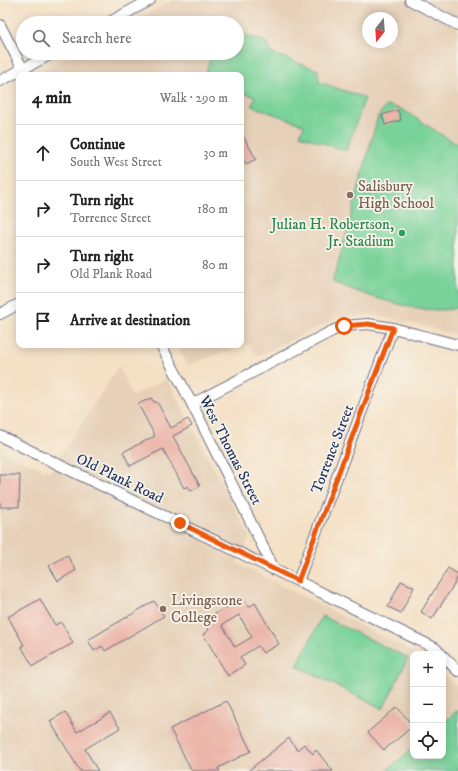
<!DOCTYPE html>
<html lang="en">
<head>
<meta charset="utf-8">
<style>
  body { margin:0; font-family:"IM FELL DW Pica",serif; background:#f2f2f2; color:#222 }
  .controls { position:absolute; right:12px; bottom:12px; display:grid; overflow:hidden; border-radius:8px; box-shadow:0 2px 10px #0003 }
  .controls button { width:36px; height:36px; display:grid; place-items:center; padding:0; border:0; border-bottom:1px solid #e0e0e0; background:#fff; color:#222; font:20px sans-serif }
  .compass { position:absolute; left:362px; top:12px; width:36px; height:36px; border-radius:50%; background:#fff; box-shadow:0 2px 10px #0003; rotate:197deg }
  .stop { position:absolute; width:12px; height:12px; margin:-9px; border:3px solid #ea580c; border-radius:50%; background:#fff }
  .stop.end { background:#ea580c; border-color:#fff; box-shadow:0 1px 4px #0008 }
  .list { margin:0; padding:0; list-style:none }
  h2 { display:flex; justify-content:space-between; align-items:center; height:52px; margin:0; padding:0 16px; font-size:17px }
  h2 small { font-size:13px; font-weight:400; color:#767676 }
  .list li { display:grid; grid-template-columns:26px 1fr auto; gap:12px; align-items:center; box-sizing:border-box; height:56px; padding:0 16px; border-top:1px solid #e0e0e0 }
  .list b { display:block; font-size:15px; white-space:nowrap }
  .list p { margin:0; font-size:13px; white-space:nowrap; color:#767676 }
  .list em { font-size:13px; font-style:normal; color:#767676 }
  .icon { flex:none; width:22px; height:22px; fill:none; stroke:currentColor; stroke-width:2; stroke-linecap:round; stroke-linejoin:round }
  .map { position:relative; flex:none; width:458px; height:771px; overflow:hidden }
  .search { position:absolute; background:#fff; box-shadow:0 2px 10px #0003; left:16px; top:16px; width:228px; height:44px; display:flex; align-items:center; gap:10px; box-sizing:border-box; padding:0 14px; border-radius:22px; color:#767676; font-size:15px }
  .panel { position:absolute; background:#fff; box-shadow:0 2px 10px #0003; left:16px; top:72px; width:228px; height:276px; border-radius:8px }
  .map>svg:first-child { display:block }
  .built { fill:#e6d0b7; fill-rule:evenodd }
  .green { fill:#78d299; stroke:#4a807c }
  .building { fill:#ecb5a9; fill-rule:evenodd }
  .lines { fill:none; stroke-linecap:round; stroke-linejoin:round }
  .minor-casing { stroke:#676d82; stroke-width:12 }
  .minor { stroke:#fff; stroke-width:10 }
  .route { stroke:#ea580c; stroke-width:5 }
  .education-dot { fill:#8d6e63; stroke:#f7f3e8; stroke-width:1.5 }
  .leisure-dot { fill:#2e9e5b; stroke:#f7f3e8; stroke-width:1.5 }
  .labels { text-anchor:middle; stroke-width:3.5; stroke-linejoin:round; paint-order:stroke }
  .education-label { font-size:15px; fill:#785e54; stroke:#f7f3e8; text-anchor:start }
  .leisure-label { font-size:15px; fill:#27864d; stroke:#f7f3e8; text-anchor:end }
  .street-label { font-size:15px; fill:#1b2f5e; stroke:#f7f3e8 }
</style>
</head>
<body>
<div class="map">
<svg width="458" height="771" viewBox="0 0 458 771">
  <rect width="100%" height="100%" fill="#f7f3e8"/>
  <filter id="ink" filterUnits="userSpaceOnUse"><feTurbulence type="fractalNoise" baseFrequency=".025" numOctaves="2"/><feDisplacementMap in="SourceGraphic" scale="8" xChannelSelector="R" yChannelSelector="G"/><feConvolveMatrix kernelMatrix="1 2 1 2 8 2 1 2 1" color-interpolation-filters="sRGB"/></filter>
  <filter id="wash" filterUnits="userSpaceOnUse"><feTurbulence type="fractalNoise" baseFrequency=".012" numOctaves="4" result="noise"/><feDisplacementMap in="SourceGraphic" scale="16" xChannelSelector="R" yChannelSelector="G"/><feGaussianBlur stdDeviation="0.9" result="paint"/><feColorMatrix in="noise" values="0 0 0 0 0 0 0 0 0 0 0 0 0 0 0 0 0 1.4 0 .05"/><feComposite in="paint" operator="in"/></filter>
  <g filter="url(#wash)">
    <rect width="100%" height="100%" fill="#f4e0c5"/>
    <g class="built">
      <path d="M174,0H458V335L389,318L370,315L339,317L257,356L248,344L187,365L177,345H241V75H37L36,73L74,53H237V23H131ZM368,18H392V42H368Z"/>
      <polygon points="119,366 132,396 167,379 250,537 236,563 417,654 413,654 413,756 443,756 443,674 458,687 458,771 0,771 0,450 5,453 50,472"/>
    </g>
    <g class="green">
      <polygon points="237,32 268,43 271,53 318,70 319,82 365,98 346,151 300,135 304,125 252,106 255,97 241,92 241,75 205,75 212,53 237,53"/>
      <path d="M387,105L403,110L458,145V307C434,317 377,299 353,290C347,287 339,285 333,282V278L337,268L378,116Z"/>
      <polygon points="322,616 408,658 383,709 297,666"/>
      <polygon points="458,710 458,771 386,771 413,748 413,756 443,756 443,723"/>
    </g>
    <g id="blocks">
      <g class="building">
        <polygon points="398,110 401,120 385,125 382,115"/>
        <polygon points="241,132 256,159 246,164 241,156"/>
        <polygon points="151,398 154,402 157,402 171,428 188,419 192,426 173,436 200,486 191,491 188,486 184,488 163,449 130,466 123,452 155,436 138,404"/>
        <polygon points="0,475 20,475 19,507 0,507"/>
        <polygon points="67,555 76,570 58,581 49,566"/>
        <polygon points="448,568 458,574 458,576 454,583 455,583 432,619 421,612"/>
        <polygon points="401,581 414,587 401,613 388,607"/>
        <path d="M243,598L249,607L255,603L279,644L263,653L258,646L240,657L245,665L228,676L203,634L209,630L204,620ZM239,615L252,637L235,647L222,625Z"/>
        <polygon points="40,599 55,625 61,622 73,643 33,666 21,646 24,645 8,617"/>
        <polygon points="154,601 164,616 105,651 102,646 94,651 88,640"/>
        <polygon points="226,701 251,751 218,768 220,771 192,771 170,729"/>
        <polygon points="397,707 413,726 384,750 368,732"/>
        <polygon points="65,712 77,732 110,713 120,728 85,749 98,771 80,771 50,721"/>
        <polygon points="289,738 297,750 304,744 313,754 316,750 333,771 248,771"/>
      </g>
    </g>
  </g>
  <g filter="url(#ink)">
    <use href="#blocks" fill-opacity="0" stroke="#676d82" stroke-width="1"/>
    <g class="lines">
      <defs>
        <g id="minor">
          <polyline points="410,0 458,25"/>
          <polyline points="108,23 150,0"/>
          <polyline points="0,25 26,75"/>
          <polyline points="0,81 53,53"/>
          <polyline points="0,314 19,304"/>
          <polyline points="161,345 192,404 274,569"/>
          <polyline points="192,404 332,331 344,326 368,324 393,328 458,345"/>
          <polyline points="0,436 435,648 441,654"/>
          <polyline points="298,581 393,328"/>
          <polyline points="443,656 458,671"/>
        </g>
      </defs>
      <use href="#minor" class="minor-casing"/>
      <use href="#minor" class="minor"/>
    </g>
  </g>
  <g class="lines" filter="url(#ink)">
    <polyline class="route" points="180,523 298,581 393,328 368,324 344,326"/>
  </g>
  <g class="education-dot">
    <circle cx="350" cy="195" r="4"/>
    <circle cx="163" cy="609" r="4"/>
  </g>
  <circle class="leisure-dot" cx="402" cy="233" r="4"/>
  <g class="labels">
    <g class="education-label">
      <text x="358" y="191">Salisbury<tspan x="358" dy="17">High School</tspan></text>
      <text x="171" y="605">Livingstone<tspan x="171" dy="17">College</tspan></text>
    </g>
    <g class="leisure-label">
      <text x="394" y="229">Julian H. Robertson,<tspan x="394" dy="17">Jr. Stadium</tspan></text>
    </g>
    <g class="street-label">
      <text transform="translate(332 449) rotate(-69)" y="5">Torrence Street</text>
      <text transform="translate(231 450) rotate(63)" y="5">West Thomas Street</text>
      <text transform="translate(120 478) rotate(26)" y="5">Old Plank Road</text>
    </g>
  </g>
</svg>
<div class="controls">
<button>+</button>
<button>−</button>
<button><svg class="icon" aria-label="locate" viewBox="0 0 24 24"><circle cx="12" cy="12" r="6"/><path d="M12 2v4M12 18v4M2 12h4M18 12h4"/></svg></button>
</div>
<svg class="compass" viewBox="-18 -18 36 36"><path d="M0-13l5 13h-10z" fill="#e53935"/><path d="M0 13l5-13h-10z" fill="#767676"/></svg>
<div class="stop" style="left:344px;top:326px"></div>
<div class="stop end" style="left:180px;top:523px"></div>
<div class="search"><svg class="icon" aria-label="search" viewBox="0 0 24 24"><circle cx="10" cy="10" r="6"/><path d="M15 15l6 6"/></svg>Search here</div>
<section class="panel">
<h2>4 min<small>Walk · 290 m</small></h2>
<ul class="list">
<li><svg class="icon" aria-label="ahead" viewBox="0 0 24 24"><path d="M12 20V5M6 11l6-6 6 6"/></svg><div><b>Continue</b><p>South West Street</p></div><em>30 m</em></li>
<li><svg class="icon" aria-label="right" viewBox="0 0 24 24"><path d="M7 20v-9h11M14 6l5 5-5 5"/></svg><div><b>Turn right</b><p>Torrence Street</p></div><em>180 m</em></li>
<li><svg class="icon" aria-label="right" viewBox="0 0 24 24"><path d="M7 20v-9h11M14 6l5 5-5 5"/></svg><div><b>Turn right</b><p>Old Plank Road</p></div><em>80 m</em></li>
<li><svg class="icon" aria-label="arrive" viewBox="0 0 24 24"><path d="M6 21V4h12l-3 4 3 4H6"/></svg><div><b>Arrive at destination</b></div></li>
</ul>
</section>
</div>
</body>
</html>
